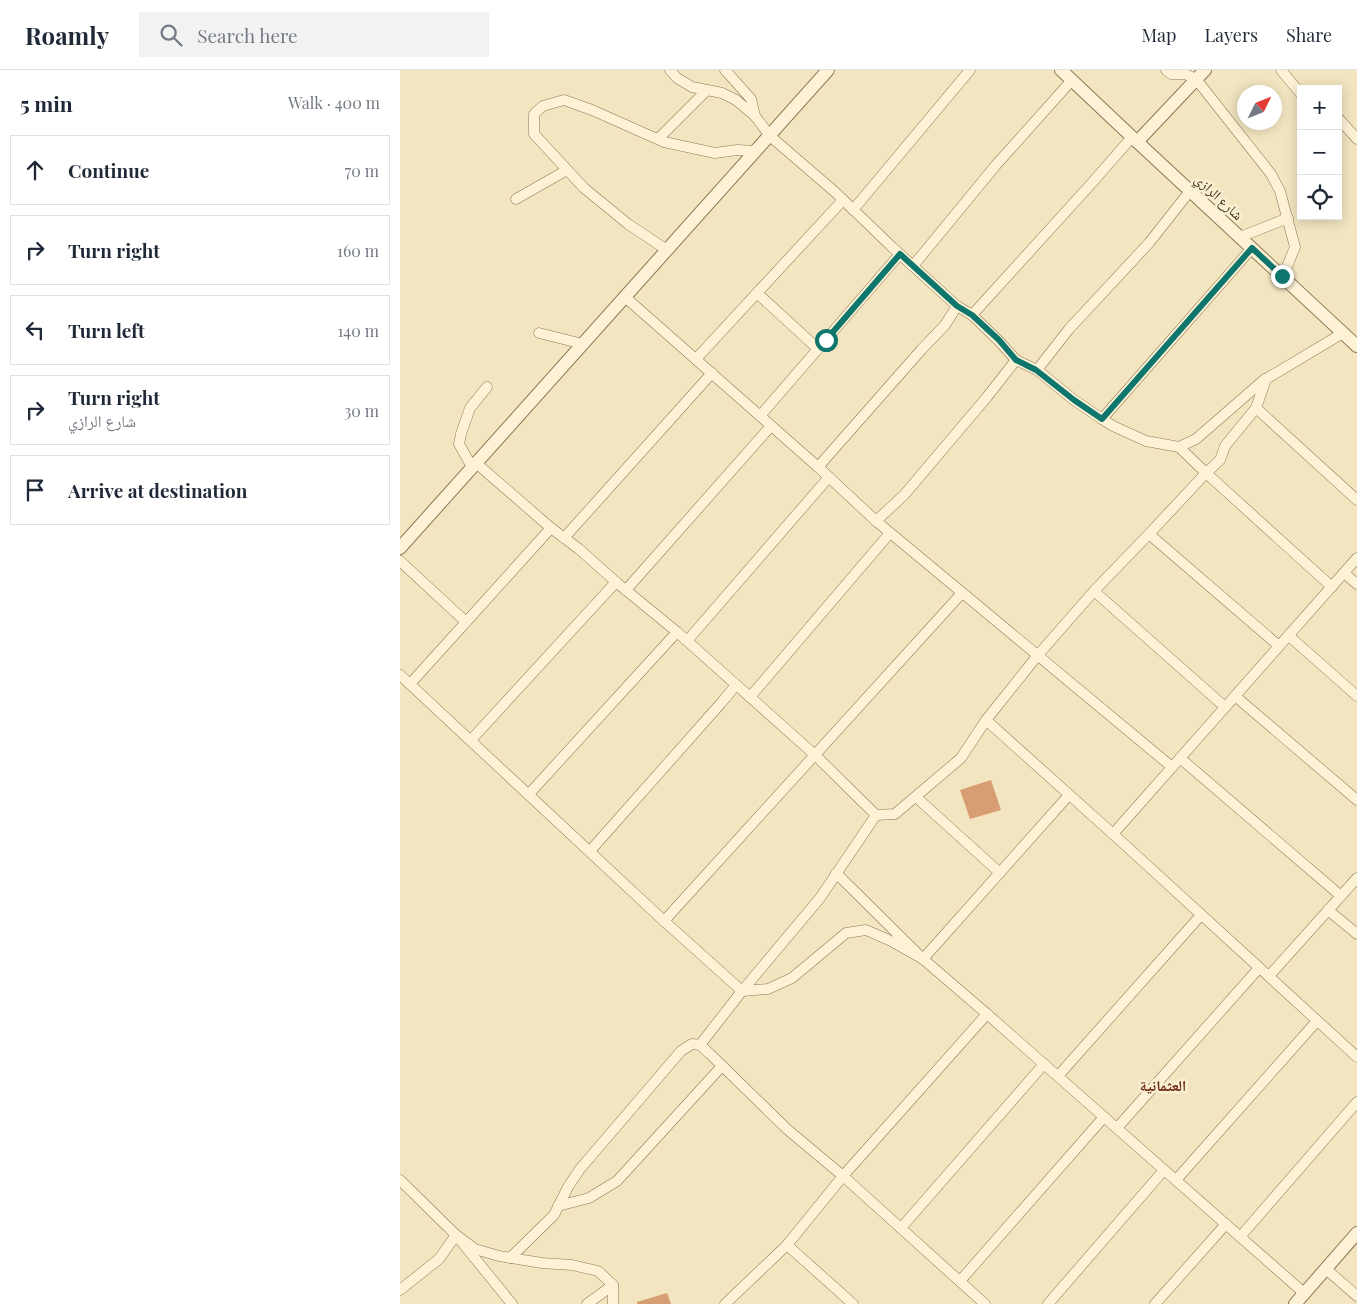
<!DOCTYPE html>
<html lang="en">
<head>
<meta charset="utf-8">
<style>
  body { margin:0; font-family:"Playfair Display","Noto Naskh Arabic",serif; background:#f2f2f3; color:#1f2937 }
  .controls { position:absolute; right:15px; top:15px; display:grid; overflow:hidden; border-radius:0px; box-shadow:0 2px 12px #0003 }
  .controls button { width:45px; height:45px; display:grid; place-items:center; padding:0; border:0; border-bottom:1px solid #e0e1e3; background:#fff; color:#1f2937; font:25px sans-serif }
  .compass { position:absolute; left:837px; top:15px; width:45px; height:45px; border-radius:50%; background:#fff; box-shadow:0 2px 12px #0003; rotate:47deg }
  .stop { position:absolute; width:15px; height:15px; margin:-11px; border:4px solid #0f766e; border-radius:50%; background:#fff }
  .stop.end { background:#0f766e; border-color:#fff; box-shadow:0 1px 5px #0008 }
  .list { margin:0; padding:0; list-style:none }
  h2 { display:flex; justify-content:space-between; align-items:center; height:65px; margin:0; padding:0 20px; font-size:21px }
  h2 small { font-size:16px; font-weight:400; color:#747a83 }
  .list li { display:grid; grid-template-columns:32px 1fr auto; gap:15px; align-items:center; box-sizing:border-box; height:70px; margin:0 10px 10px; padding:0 10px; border:1px solid #e0e1e3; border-radius:0px }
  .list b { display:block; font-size:19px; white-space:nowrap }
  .list p { margin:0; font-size:16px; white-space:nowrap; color:#747a83 }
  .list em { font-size:16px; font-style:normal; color:#747a83 }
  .icon { flex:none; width:28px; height:28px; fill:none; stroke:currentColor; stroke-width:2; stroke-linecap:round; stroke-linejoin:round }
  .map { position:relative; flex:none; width:957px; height:1234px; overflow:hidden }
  header { display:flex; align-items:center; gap:30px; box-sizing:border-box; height:70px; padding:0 25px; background:#fff; border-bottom:1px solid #e0e1e3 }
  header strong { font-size:24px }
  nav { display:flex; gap:28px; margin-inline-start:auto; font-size:18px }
  .search { width:350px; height:45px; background:#f2f2f3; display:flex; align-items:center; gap:12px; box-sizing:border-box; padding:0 18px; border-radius:0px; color:#747a83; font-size:19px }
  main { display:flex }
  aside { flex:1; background:#fff }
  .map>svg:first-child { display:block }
  .building { fill:#d69e72 }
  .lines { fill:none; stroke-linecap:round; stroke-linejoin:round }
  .minor-casing { stroke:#8f7656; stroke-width:11 }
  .tertiary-casing { stroke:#8f7656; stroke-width:14 }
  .minor { stroke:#fdf2d5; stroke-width:10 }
  .tertiary { stroke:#fdf2d5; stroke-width:12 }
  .route { stroke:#0f766e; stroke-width:6 }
  .labels { text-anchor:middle; stroke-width:5; stroke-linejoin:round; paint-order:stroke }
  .street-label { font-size:14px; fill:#3c2d1c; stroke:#f9efd1 }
  .neighbourhood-label { font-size:15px; font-weight:bold; fill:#6e2b16; stroke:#f9efd1 }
</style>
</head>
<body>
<header>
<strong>Roamly</strong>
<div class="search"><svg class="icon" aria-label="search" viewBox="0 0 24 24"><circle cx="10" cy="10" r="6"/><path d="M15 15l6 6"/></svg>Search here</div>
<nav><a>Map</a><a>Layers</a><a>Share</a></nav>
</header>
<main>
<aside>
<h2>5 min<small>Walk · 400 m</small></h2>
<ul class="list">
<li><svg class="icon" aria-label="ahead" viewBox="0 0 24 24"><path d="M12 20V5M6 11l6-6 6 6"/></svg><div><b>Continue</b></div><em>70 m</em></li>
<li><svg class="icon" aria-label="right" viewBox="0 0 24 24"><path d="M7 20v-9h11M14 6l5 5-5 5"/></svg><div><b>Turn right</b></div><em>160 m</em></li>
<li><svg class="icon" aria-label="left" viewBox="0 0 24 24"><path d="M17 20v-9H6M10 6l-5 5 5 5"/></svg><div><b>Turn left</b></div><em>140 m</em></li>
<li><svg class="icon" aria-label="right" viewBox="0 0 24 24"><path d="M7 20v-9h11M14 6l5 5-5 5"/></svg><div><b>Turn right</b><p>شارع الرازي</p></div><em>30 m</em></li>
<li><svg class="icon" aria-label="arrive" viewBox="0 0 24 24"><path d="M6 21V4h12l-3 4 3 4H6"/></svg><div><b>Arrive at destination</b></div></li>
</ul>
</aside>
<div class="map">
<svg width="957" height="1234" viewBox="0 0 957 1234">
  <rect width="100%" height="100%" fill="#f3e5c0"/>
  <g class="building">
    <polygon points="591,710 601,740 570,749 560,720"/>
    <polygon points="267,1223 271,1234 237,1234 237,1232"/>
  </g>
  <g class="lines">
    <defs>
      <g id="minor">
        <polyline points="270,0 277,8 292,17 322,23 336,30 355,46"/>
        <polyline points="325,0 351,29 355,46 370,66 435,122 492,177 557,236 572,245"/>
        <polyline points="766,0 771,4 785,4 796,9 871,104 880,121 895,177 883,206"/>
        <polyline points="881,0 901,24"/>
        <polyline points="938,48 957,69"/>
        <polyline points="732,67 691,114 572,245 599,271 616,290 637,300 674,330 702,349 713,356 746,371 779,377 796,369 865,309"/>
        <polyline points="258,69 307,20"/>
        <polyline points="116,129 167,100"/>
        <polyline points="453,140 570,0"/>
        <polyline points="840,167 888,148"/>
        <polyline points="267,180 228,154 184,118 134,64 134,44 143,36 164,30 192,40 264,72 315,83 337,80 356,81"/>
        <polyline points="513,196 596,95 672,10"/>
        <polyline points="357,223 418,279"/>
        <polyline points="225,227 418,397 476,451 772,697"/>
        <polyline points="139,263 183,274"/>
        <polyline points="296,289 443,130"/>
        <polyline points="637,300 669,259 749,173 790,121"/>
        <polyline points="856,338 957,430"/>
        <polyline points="360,346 500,184"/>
        <polyline points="702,349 852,178"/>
        <polyline points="779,377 806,403 932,517"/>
        <polyline points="76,393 151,458 179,479 216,512 277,562 415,685 476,745 495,744 561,688 586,650 638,585 694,521 749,464 806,403 820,390 825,376 856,338 866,309 943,263"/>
        <polyline points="72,397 59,374 61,364 70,338 87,317"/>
        <polyline points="418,397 522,279 545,255 557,236"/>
        <polyline points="476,451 504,425 587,327 616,290"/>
        <polyline points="749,464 879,576"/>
        <polyline points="164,468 312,303"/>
        <polyline points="0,491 66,552"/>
        <polyline points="944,503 957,514"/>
        <polyline points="226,520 371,356"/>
        <polyline points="694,521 825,637"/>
        <polyline points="889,566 957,626"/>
        <polyline points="287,571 429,407"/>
        <polyline points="0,605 264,851 342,921 368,919 392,908 446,863 466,860 491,871 523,889"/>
        <polyline points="10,614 151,458"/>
        <polyline points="835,626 957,730"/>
        <polyline points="350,627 490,463"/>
        <polyline points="586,650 713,764 957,987"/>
        <polyline points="71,670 216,512"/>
        <polyline points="780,688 941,826"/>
        <polyline points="129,724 277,562"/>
        <polyline points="516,727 600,803"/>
        <polyline points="713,764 957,488"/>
        <polyline points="190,781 322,632 336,615"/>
        <polyline points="436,803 523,889 587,944 904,1223"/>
        <polyline points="928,840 957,864"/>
        <polyline points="264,851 562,523"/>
        <polyline points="523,889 669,725"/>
        <polyline points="869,906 957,808"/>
        <polyline points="300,975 342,921 420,828 476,745"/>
        <polyline points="658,1006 801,845"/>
        <polyline points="717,1058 859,898"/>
        <polyline points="0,1110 56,1165 112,1234"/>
        <polyline points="776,1110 917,951"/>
        <polyline points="158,1136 189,1128 217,1111 322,996"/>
        <polyline points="501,1158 644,994"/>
        <polyline points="56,1165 75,1179 99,1186 142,1193 172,1195 198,1201 213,1215 213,1234"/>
        <polyline points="840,1167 957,1032"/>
        <polyline points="387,1175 453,1234"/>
        <polyline points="110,1188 154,1145 168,1117 180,1099 281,981 292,974 300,975 310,984 388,1060 443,1106 585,1234"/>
        <polyline points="926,1199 957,1226"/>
        <polyline points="560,1211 704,1047"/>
        <polyline points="0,1220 39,1189 56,1165"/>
        <polyline points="187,1234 213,1215"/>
        <polyline points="325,1234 387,1175 443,1106 587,944"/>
        <polyline points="648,1234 764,1100"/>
        <polyline points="755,1234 826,1154"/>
      </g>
      <g id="tertiary">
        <polyline points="661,0 732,67 957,276"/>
        <polyline points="737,72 805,0"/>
        <polyline points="0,478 428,0"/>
        <polyline points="895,1234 957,1163"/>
      </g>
    </defs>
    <use href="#minor" class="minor-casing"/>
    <use href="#tertiary" class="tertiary-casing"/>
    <use href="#minor" class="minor"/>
    <use href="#tertiary" class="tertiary"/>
  </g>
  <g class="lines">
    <polyline class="route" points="426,270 500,184 557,236 572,245 599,270 616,290 636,300 674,330 702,349 852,178 882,206"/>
  </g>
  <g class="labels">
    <g class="street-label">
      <text transform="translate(819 127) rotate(43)" y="5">شارع الرازي</text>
    </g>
    <g class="neighbourhood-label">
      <text x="763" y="1021">العثمانية</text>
    </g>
  </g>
</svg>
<div class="controls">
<button>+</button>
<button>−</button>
<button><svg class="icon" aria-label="locate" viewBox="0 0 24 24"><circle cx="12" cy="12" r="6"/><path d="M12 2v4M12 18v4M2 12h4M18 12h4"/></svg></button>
</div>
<svg class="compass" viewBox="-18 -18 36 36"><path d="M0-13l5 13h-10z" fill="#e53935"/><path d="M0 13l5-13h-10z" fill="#747a83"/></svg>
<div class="stop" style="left:426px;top:270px"></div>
<div class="stop end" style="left:882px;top:206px"></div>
</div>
</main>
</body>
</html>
